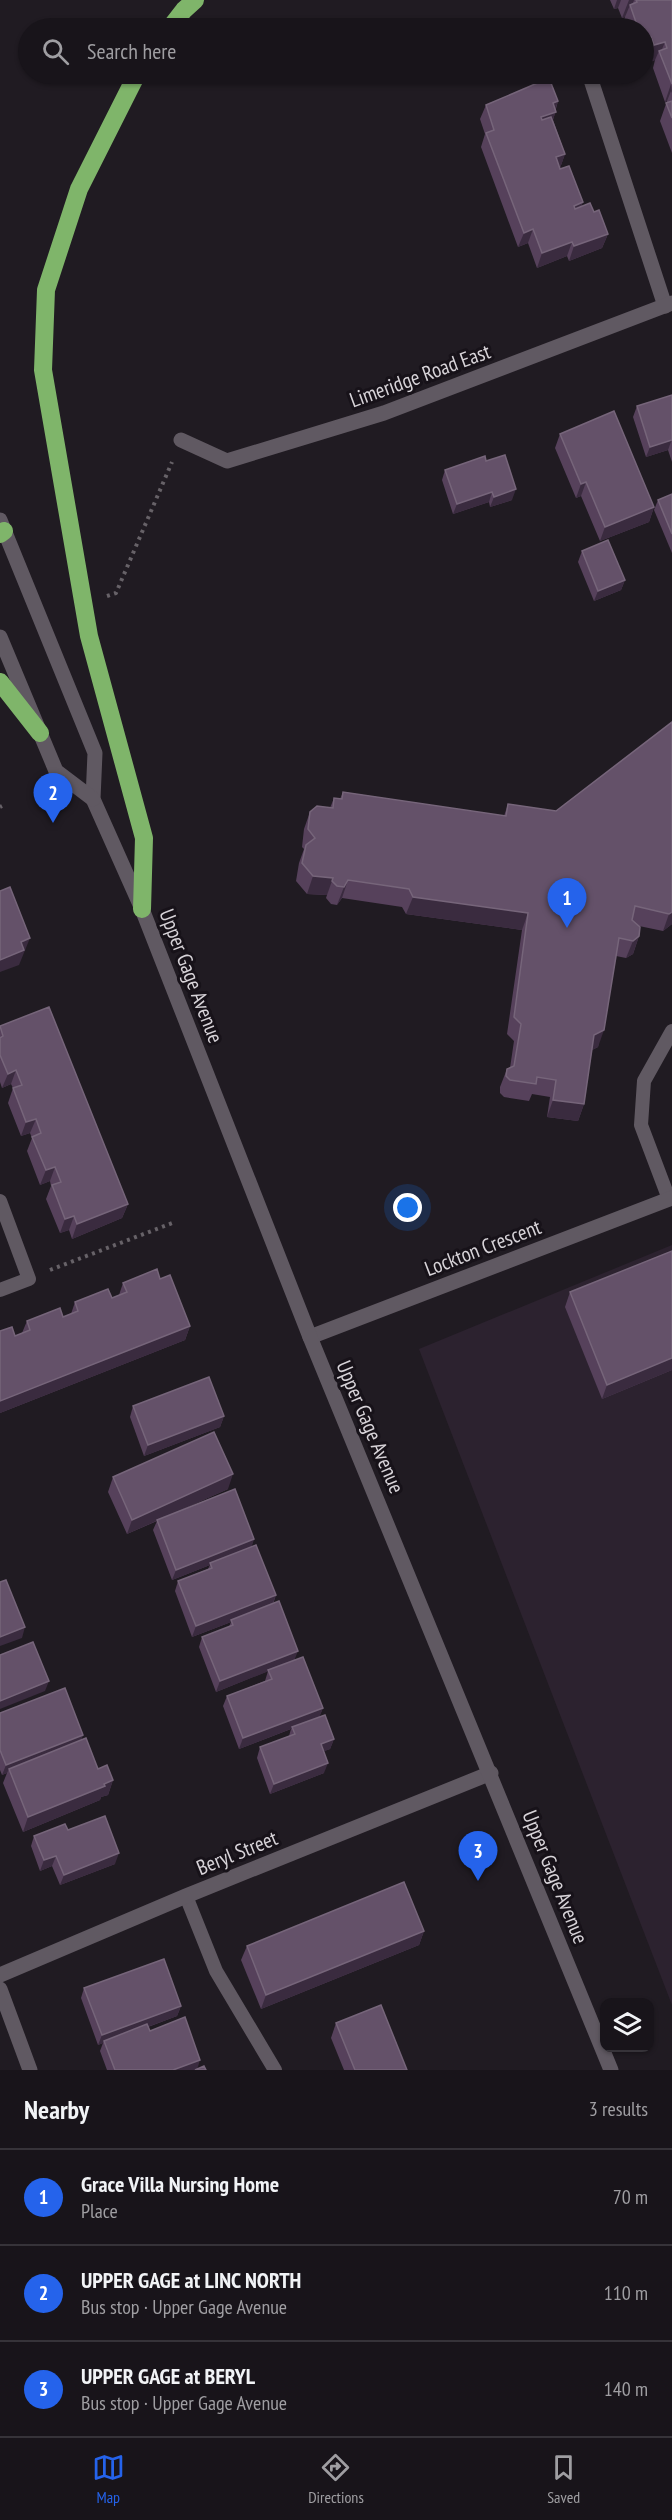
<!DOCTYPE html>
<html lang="en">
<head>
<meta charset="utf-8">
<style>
  body { margin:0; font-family:"PT Sans Narrow",sans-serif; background:#252127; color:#f1f3f6 }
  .controls { position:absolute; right:18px; bottom:18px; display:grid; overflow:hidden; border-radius:12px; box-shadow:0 2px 4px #0004 }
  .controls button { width:54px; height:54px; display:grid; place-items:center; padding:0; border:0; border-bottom:2px solid #363339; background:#18141a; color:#f1f3f6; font:30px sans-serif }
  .you { position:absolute; left:408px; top:1208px; width:21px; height:21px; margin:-15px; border:4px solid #fff; border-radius:50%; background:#1a73e8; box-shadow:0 0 0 9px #1a73e833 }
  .badge { display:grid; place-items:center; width:39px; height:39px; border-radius:50%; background:#2563eb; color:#fff; font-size:20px; font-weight:700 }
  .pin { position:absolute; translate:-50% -50px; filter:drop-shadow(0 2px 3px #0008) }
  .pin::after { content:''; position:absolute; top:32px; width:21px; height:18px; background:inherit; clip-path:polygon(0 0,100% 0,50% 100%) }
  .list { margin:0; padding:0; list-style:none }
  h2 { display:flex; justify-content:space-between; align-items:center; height:78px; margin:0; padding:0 24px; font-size:26px }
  h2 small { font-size:20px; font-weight:400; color:#9f9ea2 }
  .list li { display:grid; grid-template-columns:39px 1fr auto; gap:18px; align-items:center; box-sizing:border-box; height:96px; padding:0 24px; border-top:2px solid #363339 }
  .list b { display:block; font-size:22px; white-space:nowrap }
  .list p { margin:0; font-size:20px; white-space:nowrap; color:#9f9ea2 }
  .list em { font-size:20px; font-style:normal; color:#9f9ea2 }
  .icon { flex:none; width:33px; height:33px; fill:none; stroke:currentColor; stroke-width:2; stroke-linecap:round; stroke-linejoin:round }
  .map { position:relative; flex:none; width:672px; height:2070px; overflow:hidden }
  .search { position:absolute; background:#18141a; box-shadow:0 2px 4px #0004; left:18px; right:18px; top:18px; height:66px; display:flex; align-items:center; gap:15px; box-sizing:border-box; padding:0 21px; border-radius:33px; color:#9f9ea2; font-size:22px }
  .sheet { height:366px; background:#18141a }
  nav { display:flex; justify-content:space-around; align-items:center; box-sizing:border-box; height:84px; border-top:2px solid #363339; background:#18141a; font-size:16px; color:#9f9ea2 }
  nav a { display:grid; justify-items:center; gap:3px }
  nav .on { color:#2563eb }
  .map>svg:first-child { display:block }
  .built { fill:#2c222f }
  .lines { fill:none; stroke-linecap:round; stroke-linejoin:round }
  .path { stroke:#676268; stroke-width:4; stroke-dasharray:3 4.5; stroke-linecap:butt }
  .lane { stroke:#605962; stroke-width:14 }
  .street { stroke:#605962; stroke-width:15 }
  .secondary { stroke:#605962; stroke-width:15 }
  .highway { stroke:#7fb56a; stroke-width:18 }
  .wall { fill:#56415b }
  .shaded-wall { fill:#3a2b3f }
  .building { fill:#645169; stroke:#76657a; stroke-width:1.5 }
  .labels { text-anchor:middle; stroke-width:6; stroke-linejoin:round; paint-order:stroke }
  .street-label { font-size:21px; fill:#d7d3d8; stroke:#171219 }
</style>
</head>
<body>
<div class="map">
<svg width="672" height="2070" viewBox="0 0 672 2070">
  <rect width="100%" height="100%" fill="#201b22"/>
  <polygon class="built" points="672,1245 672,2005 419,1349"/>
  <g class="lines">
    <g class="path">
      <polyline points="107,596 116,593 172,462"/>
      <polyline points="0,807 2,806"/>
      <polyline points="50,1270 175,1222"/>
    </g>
    <g class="lane">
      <polyline points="669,1199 641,1125 644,1081 672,1031"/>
      <polyline points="0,1201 29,1279 0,1290"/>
      <polyline points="186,1896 216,1971 275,2070"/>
    </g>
    <g class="street">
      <polyline points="589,74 665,306"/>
      <polyline points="181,440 227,461 384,413 672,303"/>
      <polyline points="310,1337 672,1198"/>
      <polyline points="0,1975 186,1896 491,1773"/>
      <polyline points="0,1989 30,2070"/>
    </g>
    <g class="secondary">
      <polyline points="0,520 95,753 93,799 142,909 310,1337 611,2070"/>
      <polyline points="0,637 56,771 93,799"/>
    </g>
    <g class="highway">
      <polyline points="170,28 184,10 195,0"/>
      <polyline points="137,74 79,189 46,290 43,370 89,636 144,838 142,909"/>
      <polyline points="0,534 4,531"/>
      <polyline points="0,682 40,733"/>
    </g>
  </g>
  <g class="wall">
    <polygon points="610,0 672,0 672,153 660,121 667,101 665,102 653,68 655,60 648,63 645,54 644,28 625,28 623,23 625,17 622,18 618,8 614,9"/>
    <polygon points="558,101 553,120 565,154 560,168 583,202 581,206 594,212 608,234 602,248 569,261 567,256 537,268 528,243 518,247 481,147 485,134 480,119 486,105"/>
    <polygon points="672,395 672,462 668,450 646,457 633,417 637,406"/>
    <polygon points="560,434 654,507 649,522 600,541 581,496 576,498 555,448"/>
    <polygon points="486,461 512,500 490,507 489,502 453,514 442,480 445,470"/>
    <polygon points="672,494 672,553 654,510 658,500"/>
    <polygon points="582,551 625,580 621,590 594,601 578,562"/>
    <polygon points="672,722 672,924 663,931 639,926 639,936 633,954 626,958 616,956 598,1047 592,1050 584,1104 578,1121 547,1117 550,1097 532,1094 529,1101 504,1097 500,1093 500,1087 507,1069 510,1068 514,1041 507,1034 522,930 406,914 402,907 342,898 337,905 331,904 326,898 327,895 307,894 296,881 299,863 304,849 302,847 304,829 310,812 330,808 334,798 340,799 343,792 504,816 508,804 556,811"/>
    <polygon points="0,1026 128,1204 122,1218 72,1239 69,1230 60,1233 46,1199 51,1186 50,1181 40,1185 27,1151 32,1138 30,1133 21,1136 8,1103 13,1088 11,1084 2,1088 0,1082"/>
    <polygon points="672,1251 672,1370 602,1399 565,1307 570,1292"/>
    <polygon points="160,1279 190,1326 185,1340 0,1413 0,1331 15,1336 22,1333 27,1321 63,1317 71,1314 75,1302 112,1298 119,1295 123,1283"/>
    <polygon points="133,1406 224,1416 220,1427 144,1456 130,1417"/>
    <polygon points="113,1477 228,1489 165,1517 254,1539 251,1547 276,1595 273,1604 295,1660 323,1708 319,1717 334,1739 330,1749 324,1751 324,1773 270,1794 257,1758 260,1747 289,1736 291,1729 239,1749 223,1706 227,1696 265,1681 268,1671 216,1692 199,1647 202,1637 229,1627 231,1622 192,1637 175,1591 178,1581 208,1569 210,1565 172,1580 153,1530 157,1521 127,1534 108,1492"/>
    <polygon points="0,1713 83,1735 81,1740 98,1769 113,1780 108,1795 101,1797 100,1800 23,1832 3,1783 7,1773 2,1775 0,1770"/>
    <polygon points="68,1830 115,1864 60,1885 52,1866 40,1871 31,1846 34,1836"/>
    <polygon points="424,1931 419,1945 261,2009 241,1960 247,1946"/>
    <polygon points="84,1988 181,2006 177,2016 148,2027 150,2031 197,2069 206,2070 107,2070 100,2051 103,2043 98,2045 81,1998"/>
    <polygon points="336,2023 407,2070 344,2070 331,2038"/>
  </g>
  <g class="shaded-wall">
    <polygon points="617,0 621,0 618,8 614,9"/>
    <polygon points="629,0 634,0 631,9 630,5 625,17 622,18"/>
    <polygon points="651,37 645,54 644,55 644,40"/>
    <polygon points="665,42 660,54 659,51 655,60 648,63 654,45"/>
    <polygon points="671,84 672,93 671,91 667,101 665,102"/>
    <polygon points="558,101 554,113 556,112 550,126 536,132 541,117 553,103"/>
    <polygon points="565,154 560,168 556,157"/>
    <polygon points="583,202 578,217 574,206"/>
    <polygon points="533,229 528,243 518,247 524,233"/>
    <polygon points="608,234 602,248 569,261 574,246"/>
    <polygon points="572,242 567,256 537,268 542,253"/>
    <polygon points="672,439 668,450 646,457 650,447"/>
    <polygon points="586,482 581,496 576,498 581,484"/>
    <polygon points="516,489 512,500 490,507 494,497"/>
    <polygon points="492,492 489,502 453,514 457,504"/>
    <polygon points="654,507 649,522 600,541 605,527"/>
    <polygon points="625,580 621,590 594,601 598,591"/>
    <polygon points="313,876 333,878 327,895 307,894"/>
    <polygon points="348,880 342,898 337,905 344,887"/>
    <polygon points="413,897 528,913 522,930 406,914"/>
    <polygon points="672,912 672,924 663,931 669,914"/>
    <polygon points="639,936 633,954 626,958 633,941"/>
    <polygon points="30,938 19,965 0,972 0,960 21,942"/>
    <polygon points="604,1030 598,1047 588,1052 594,1035"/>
    <polygon points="16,1070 11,1084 2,1088 8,1074"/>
    <polygon points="553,1100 584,1104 578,1121 547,1117"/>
    <polygon points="36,1119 30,1133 21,1136 26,1122"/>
    <polygon points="55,1167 50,1181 40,1185 46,1170"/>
    <polygon points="128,1204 122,1218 72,1239 77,1224"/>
    <polygon points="74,1216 69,1230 60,1233 65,1219"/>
    <polygon points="190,1326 185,1340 0,1413 0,1401"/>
    <polygon points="672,1358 672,1370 602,1399 607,1385"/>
    <polygon points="224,1416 220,1427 144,1456 148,1445"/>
    <polygon points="233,1474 228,1489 127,1534 132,1520"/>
    <polygon points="254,1539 251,1549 210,1563 210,1565 172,1580 176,1570"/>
    <polygon points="276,1595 272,1605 231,1620 231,1622 192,1637 196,1626"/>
    <polygon points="25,1627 22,1638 0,1646 0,1637"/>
    <polygon points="298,1651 294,1661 216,1692 220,1681"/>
    <polygon points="49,1681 45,1691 0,1709 0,1701"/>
    <polygon points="323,1708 319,1718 239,1749 243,1738"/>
    <polygon points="83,1735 79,1745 9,1769 7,1773 2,1775 6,1765"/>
    <polygon points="334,1739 330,1749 317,1754 321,1744"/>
    <polygon points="328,1763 324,1773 270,1794 274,1784"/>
    <polygon points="113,1780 108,1795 101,1797 100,1800 23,1832 28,1817"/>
    <polygon points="119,1853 115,1864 60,1885 64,1875"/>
    <polygon points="56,1856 52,1866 40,1871 44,1860"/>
    <polygon points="424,1931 419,1945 261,2009 266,1995"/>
    <polygon points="181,2006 177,2016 104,2043 104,2041 103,2043 98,2045 102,2035"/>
    <polygon points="200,2060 197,2070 173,2070"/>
  </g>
  <g class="building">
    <polygon points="636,0 672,0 672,84 659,51 667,48 665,42 654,45 651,37 644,40 644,28 638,28 630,5 637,2"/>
    <polygon points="549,78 558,101 553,103 556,112 541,117 542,120 551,117 565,154 556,157 560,169 569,166 583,202 574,206 575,209 590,203 594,212 599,210 608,234 574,246 572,242 542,253 533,229 524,233 486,133 494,130 486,105"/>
    <polygon points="672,101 672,118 666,103"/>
    <polygon points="672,395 672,440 650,447 637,406"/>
    <polygon points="614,411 654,507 605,527 586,482 581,484 560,434"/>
    <polygon points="505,455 516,489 494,497 492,492 457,504 445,470 485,456 486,461"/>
    <polygon points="672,494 672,534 658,500"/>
    <polygon points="608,540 625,580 598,591 582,551"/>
    <polygon points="672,722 672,912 669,914 635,906 632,920 640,927 639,936 633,941 619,938 604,1030 594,1035 584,1104 553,1100 556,1080 537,1077 536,1084 510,1080 506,1076 507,1069 514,1066 521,1024 514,1017 528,913 413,897 409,889 348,880 344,887 337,886 332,881 333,878 313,876 302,863 306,845 315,838 308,829 310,812 317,806 333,808 334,798 342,799 343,792 506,816 508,804 556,811"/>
    <polygon points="10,887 30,938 21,942 24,950 0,960 0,891"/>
    <polygon points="49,1007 128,1204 77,1224 74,1216 65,1219 52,1185 61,1182 55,1167 46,1170 32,1137 41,1133 36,1119 26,1122 13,1088 22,1085 16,1070 8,1074 0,1055 0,1038 3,1036 0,1026"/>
    <polygon points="672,1251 672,1358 607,1385 570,1292"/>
    <polygon points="157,1269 160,1279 170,1275 190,1326 0,1401 0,1331 12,1327 15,1336 30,1330 27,1321 60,1308 63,1317 78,1311 75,1302 108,1289 112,1298 127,1292 123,1283"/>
    <polygon points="209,1377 224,1416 148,1445 133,1406"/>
    <polygon points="214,1432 233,1474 132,1520 113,1477"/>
    <polygon points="235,1489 254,1539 176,1570 157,1520"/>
    <polygon points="256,1545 276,1595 196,1626 178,1581 212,1568 210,1563"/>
    <polygon points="6,1580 25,1627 0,1637 0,1582"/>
    <polygon points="279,1601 298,1651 220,1681 202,1637 233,1625 231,1620"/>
    <polygon points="33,1642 49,1681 0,1701 0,1655"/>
    <polygon points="303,1657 323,1708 243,1738 227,1696 272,1679 268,1670"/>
    <polygon points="65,1688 83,1735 6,1765 0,1750 0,1713"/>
    <polygon points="325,1715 334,1739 321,1744 328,1763 274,1784 260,1747 295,1734 292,1727"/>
    <polygon points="86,1738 98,1769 107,1765 113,1780 104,1784 105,1786 28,1817 9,1769"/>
    <polygon points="105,1816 119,1853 64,1875 56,1856 44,1860 34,1836 65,1824 68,1830"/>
    <polygon points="404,1882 424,1931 266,1995 247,1946"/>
    <polygon points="164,1959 181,2006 102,2035 84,1988"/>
    <polygon points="381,2005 407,2070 355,2070 336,2023"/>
    <polygon points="185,2017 200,2060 173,2070 115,2070 104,2041 147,2024 150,2031"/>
    <polygon points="204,2066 206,2070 195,2070"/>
  </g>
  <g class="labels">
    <g class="street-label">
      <text transform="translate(420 376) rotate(-20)" y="7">Limeridge Road East</text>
      <text transform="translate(191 976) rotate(69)" y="7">Upper Gage Avenue</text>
      <text transform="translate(483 1248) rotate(-21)" y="7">Lockton Crescent</text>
      <text transform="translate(370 1427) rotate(67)" y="7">Upper Gage Avenue</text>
      <text transform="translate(237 1853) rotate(-22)" y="7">Beryl Street</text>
      <text transform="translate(555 1877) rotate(68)" y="7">Upper Gage Avenue</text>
    </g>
  </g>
</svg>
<div class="controls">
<button><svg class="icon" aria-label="layers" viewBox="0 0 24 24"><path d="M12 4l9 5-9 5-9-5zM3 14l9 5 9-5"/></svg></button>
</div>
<div class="you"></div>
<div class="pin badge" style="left:567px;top:928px">1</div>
<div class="pin badge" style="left:53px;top:823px">2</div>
<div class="pin badge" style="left:478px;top:1881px">3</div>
<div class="search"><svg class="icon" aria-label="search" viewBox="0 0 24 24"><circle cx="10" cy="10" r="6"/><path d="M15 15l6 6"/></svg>Search here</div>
</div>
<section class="sheet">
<h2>Nearby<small>3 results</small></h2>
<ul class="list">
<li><span class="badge">1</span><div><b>Grace Villa Nursing Home</b><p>Place</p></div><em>70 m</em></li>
<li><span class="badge">2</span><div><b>UPPER GAGE at LINC NORTH</b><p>Bus stop · Upper Gage Avenue</p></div><em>110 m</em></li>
<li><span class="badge">3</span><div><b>UPPER GAGE at BERYL</b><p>Bus stop · Upper Gage Avenue</p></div><em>140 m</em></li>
</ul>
</section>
<nav>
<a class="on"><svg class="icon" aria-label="map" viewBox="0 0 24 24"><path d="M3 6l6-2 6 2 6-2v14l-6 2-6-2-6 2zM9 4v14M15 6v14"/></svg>Map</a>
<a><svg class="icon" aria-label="directions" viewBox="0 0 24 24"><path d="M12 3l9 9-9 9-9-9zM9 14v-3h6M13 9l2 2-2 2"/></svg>Directions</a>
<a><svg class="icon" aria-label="saved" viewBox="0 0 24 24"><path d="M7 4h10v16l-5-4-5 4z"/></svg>Saved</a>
</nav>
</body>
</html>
